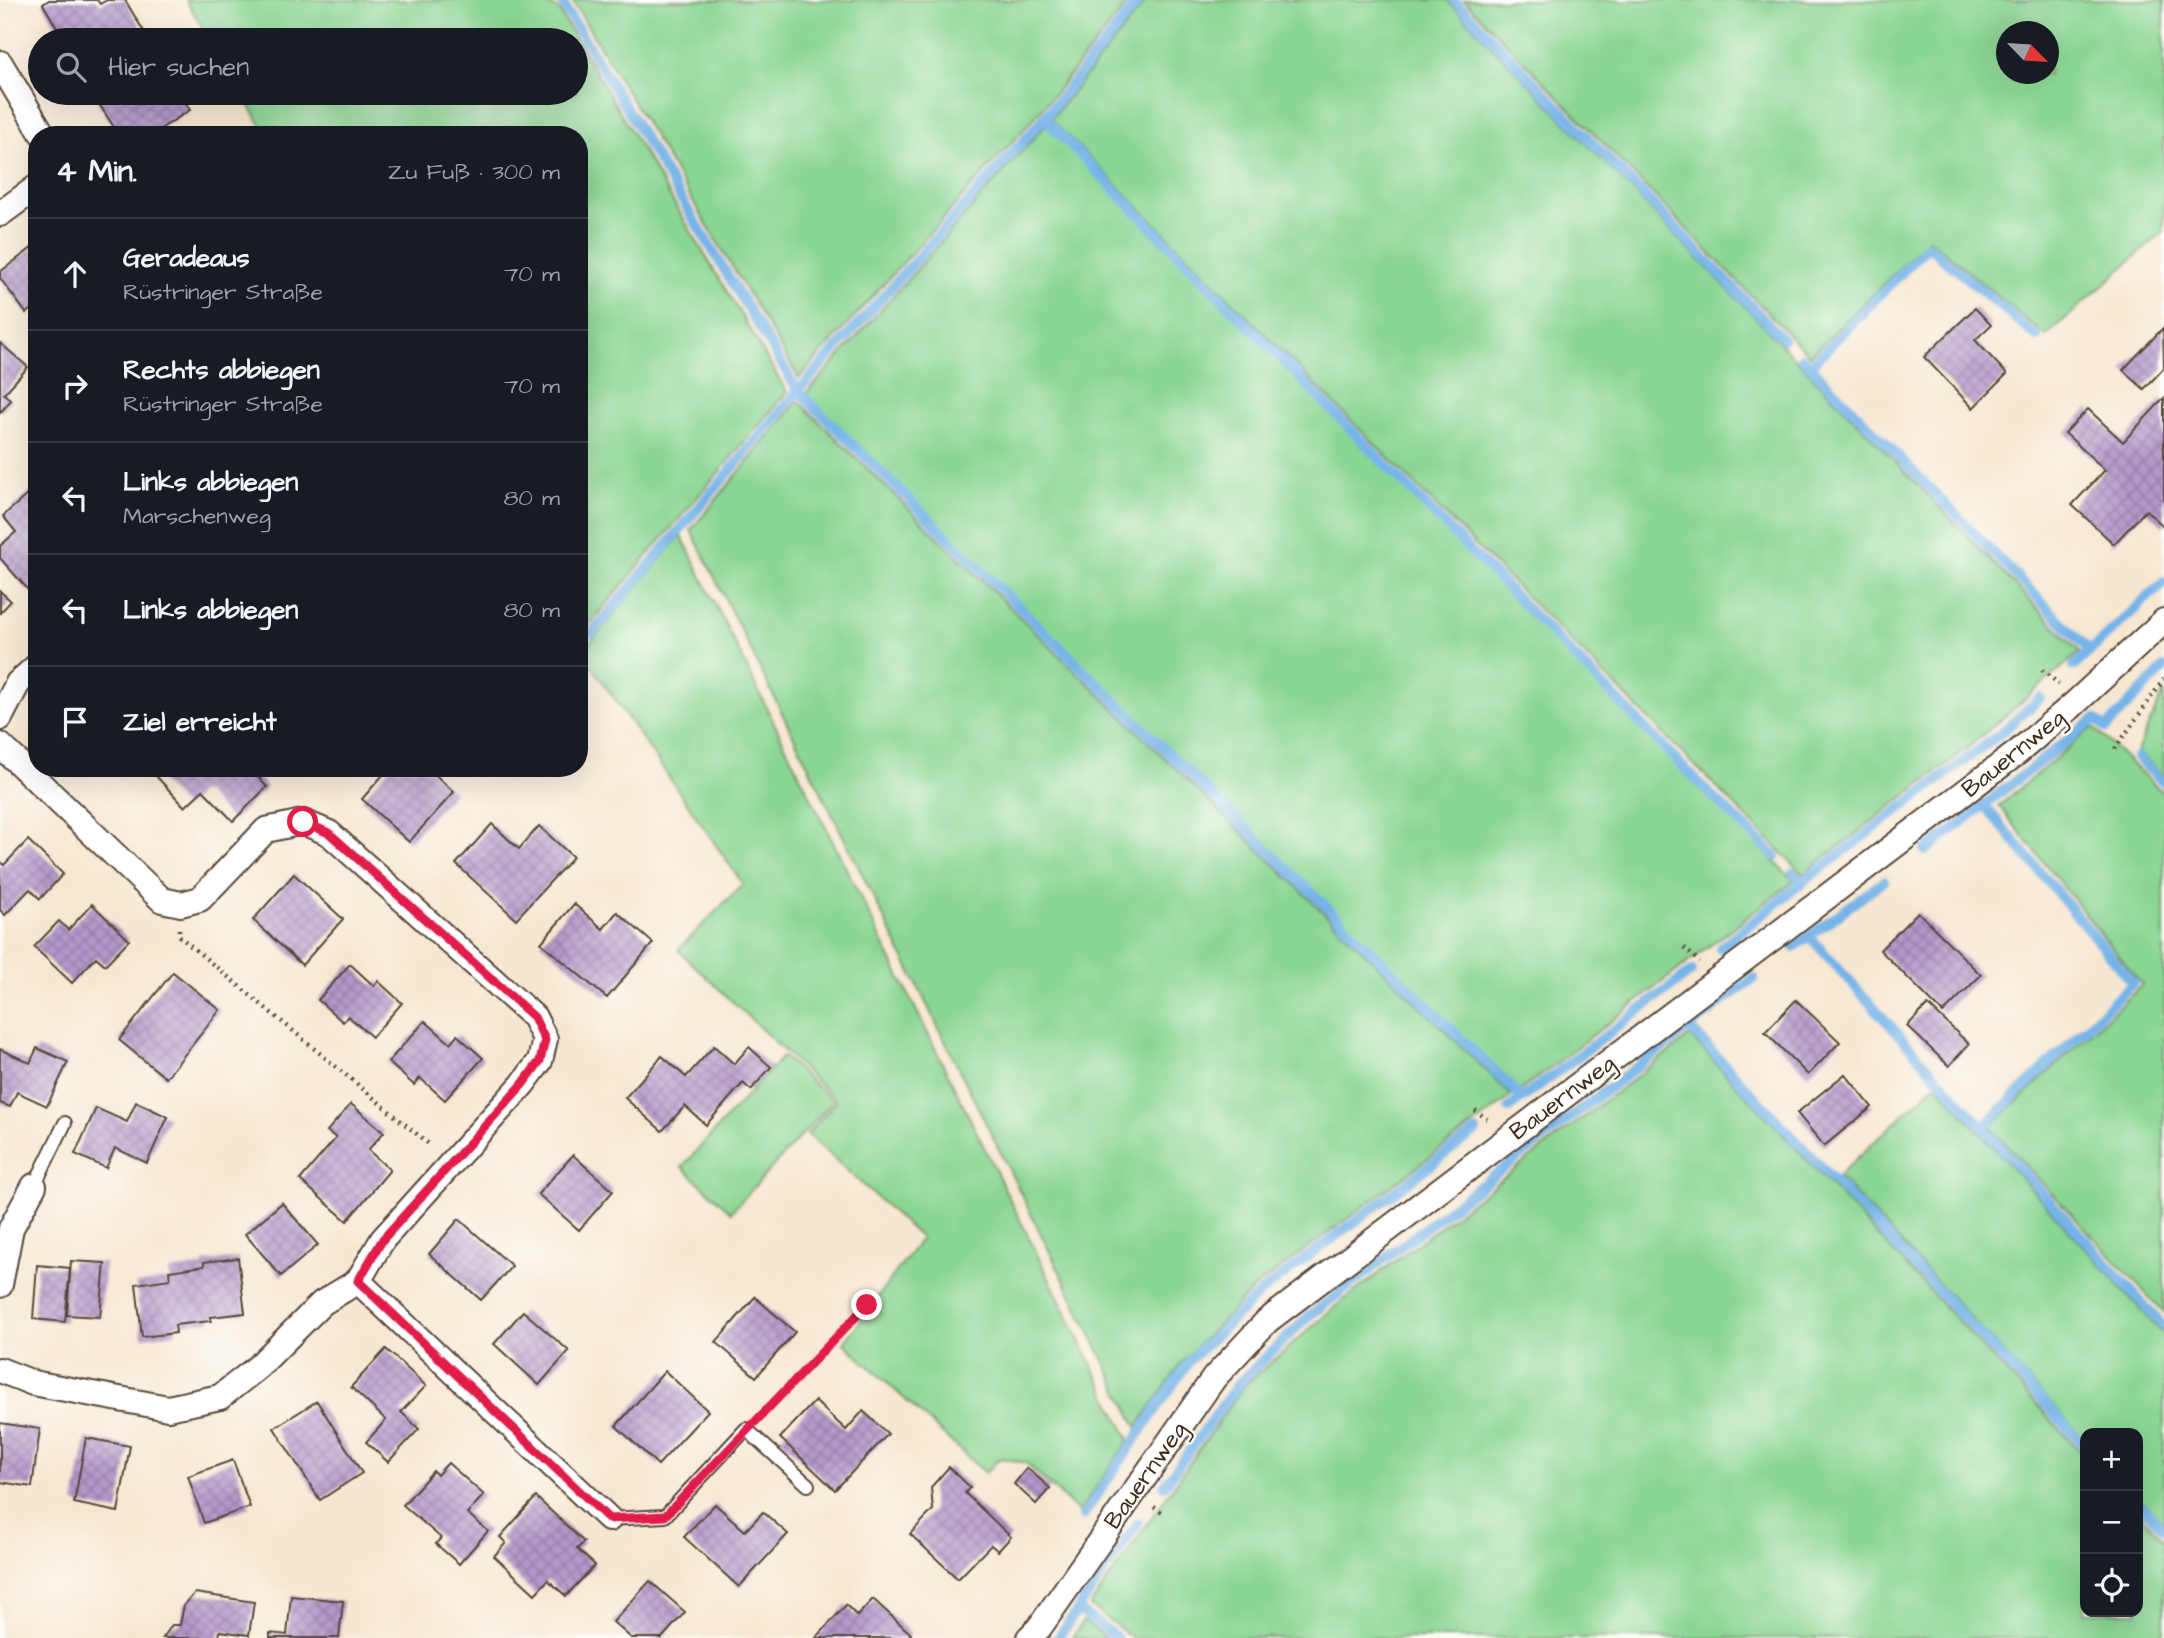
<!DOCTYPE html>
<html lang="de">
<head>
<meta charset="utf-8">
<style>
  body { margin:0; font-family:"Architects Daughter",sans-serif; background:#242831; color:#f1f3f6 }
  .controls { position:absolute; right:21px; bottom:21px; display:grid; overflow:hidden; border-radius:14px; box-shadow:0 7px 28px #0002 }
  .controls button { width:63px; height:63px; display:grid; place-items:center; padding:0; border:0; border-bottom:2px solid #363941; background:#171b24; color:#f1f3f6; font:35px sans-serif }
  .compass { position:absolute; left:1996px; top:21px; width:63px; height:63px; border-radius:50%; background:#171b24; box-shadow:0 7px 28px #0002; rotate:115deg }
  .stop { position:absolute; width:21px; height:21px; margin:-16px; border:5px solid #e11d48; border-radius:50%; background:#fff }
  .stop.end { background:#e11d48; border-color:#fff; box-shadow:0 2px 7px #0008 }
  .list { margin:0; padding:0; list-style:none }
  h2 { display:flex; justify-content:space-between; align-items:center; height:91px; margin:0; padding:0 28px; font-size:30px }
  h2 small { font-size:23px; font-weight:400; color:#9ea1a6 }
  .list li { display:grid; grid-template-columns:46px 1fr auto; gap:21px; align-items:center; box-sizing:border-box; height:112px; padding:0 28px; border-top:2px solid #363941 }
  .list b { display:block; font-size:26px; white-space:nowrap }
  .list p { margin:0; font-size:23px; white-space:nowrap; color:#9ea1a6 }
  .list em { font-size:23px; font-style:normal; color:#9ea1a6 }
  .icon { flex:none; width:38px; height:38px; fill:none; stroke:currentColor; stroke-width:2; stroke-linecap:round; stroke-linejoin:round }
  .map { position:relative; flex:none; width:2164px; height:1638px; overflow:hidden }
  .search { position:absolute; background:#171b24; box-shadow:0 7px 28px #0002; left:28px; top:28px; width:560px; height:77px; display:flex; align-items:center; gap:18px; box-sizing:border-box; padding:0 24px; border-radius:38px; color:#9ea1a6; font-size:26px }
  .panel { position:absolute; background:#171b24; box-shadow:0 7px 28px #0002; left:28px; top:126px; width:560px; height:651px; border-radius:28px }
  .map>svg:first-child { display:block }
  .green { fill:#8ad693; stroke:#628058; stroke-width:2; fill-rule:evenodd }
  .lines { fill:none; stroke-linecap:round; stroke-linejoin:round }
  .stream { stroke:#75b3e8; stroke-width:10 }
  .building { fill:url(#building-cross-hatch) }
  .lane-casing { stroke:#574639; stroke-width:16 }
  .street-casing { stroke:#574639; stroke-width:28 }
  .path { stroke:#574639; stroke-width:4.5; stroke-dasharray:2 5; stroke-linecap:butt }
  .lane { stroke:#fff; stroke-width:12 }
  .street { stroke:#fff; stroke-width:24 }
  .route { stroke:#e11d48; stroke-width:9 }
  .labels { text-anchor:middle; stroke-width:5; stroke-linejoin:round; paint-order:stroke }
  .street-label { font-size:24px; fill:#3b2a1e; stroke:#fdfcf7 }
</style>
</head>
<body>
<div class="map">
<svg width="2164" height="1638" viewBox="0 0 2164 1638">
  <defs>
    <pattern id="building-cross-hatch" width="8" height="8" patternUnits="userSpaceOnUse" patternTransform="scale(1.75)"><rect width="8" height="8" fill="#b498cb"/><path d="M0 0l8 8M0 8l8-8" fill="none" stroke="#947ca4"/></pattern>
  </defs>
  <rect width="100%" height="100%" fill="#fdfcf7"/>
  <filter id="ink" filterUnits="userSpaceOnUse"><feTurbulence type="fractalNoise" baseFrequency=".0143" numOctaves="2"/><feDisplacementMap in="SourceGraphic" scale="14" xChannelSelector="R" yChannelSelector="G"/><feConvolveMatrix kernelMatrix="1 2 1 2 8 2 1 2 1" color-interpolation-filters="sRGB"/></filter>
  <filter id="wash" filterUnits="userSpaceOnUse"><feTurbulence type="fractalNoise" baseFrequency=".00686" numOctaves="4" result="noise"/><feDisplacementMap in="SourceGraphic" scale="28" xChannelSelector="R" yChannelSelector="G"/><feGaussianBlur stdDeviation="1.57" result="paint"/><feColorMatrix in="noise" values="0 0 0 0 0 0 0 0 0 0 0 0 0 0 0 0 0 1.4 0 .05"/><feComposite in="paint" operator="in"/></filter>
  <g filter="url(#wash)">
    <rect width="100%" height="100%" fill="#f7e7d1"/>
    <g class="green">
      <polygon points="186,0 535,0 558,9 787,392 579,636 579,135 267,135 242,93 576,93 576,40 210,40"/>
      <polygon points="572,0 1131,0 1041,110 799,378"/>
      <polygon points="1147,0 1447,0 2080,652 1970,746 1803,874 1051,119"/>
      <path d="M1464,0H2164V231L2046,336L1929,239L1810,356ZM2007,32H2048V74H2007Z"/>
      <polygon points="1046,124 1794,881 1520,1091 806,394"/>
      <polygon points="798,401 1512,1096 1254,1288 1183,1361 1137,1427 691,530"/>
      <polygon points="681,535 1129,1440 1079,1512 1026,1463 1000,1458 985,1473 844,1343 921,1238 807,1134 837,1101 678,950 743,884 582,652"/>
      <polygon points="2164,691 2164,777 2137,751"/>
      <polygon points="2093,727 2164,794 2164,1313 1990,1127 2142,985 1999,806"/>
      <polygon points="1690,1036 2085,1456 2085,1612 2138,1612 2138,1512 2164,1540 2164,1631 2155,1638 1133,1638 1090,1606 1243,1387 1336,1306"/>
      <polygon points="783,1056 833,1101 731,1212 682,1167"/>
      <polygon points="1936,1084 2164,1335 2164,1524 2138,1496 2138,1433 2085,1433 2085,1440 1838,1176"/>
      <polygon points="1083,1621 1106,1638 1072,1638"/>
    </g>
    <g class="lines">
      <g class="stream">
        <polyline points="565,0 563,4 798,391 1522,1098"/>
        <polyline points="1454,0 1783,339"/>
        <polyline points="1044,118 1708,792 1776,857"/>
        <polyline points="1802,358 2090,651"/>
        <polyline points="1810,366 1928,246 2037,337"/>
        <polyline points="592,633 798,391 1044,118 1140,0"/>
        <polyline points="2074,666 2164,582"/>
        <polyline points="2137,757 2164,783"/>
        <polyline points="1925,851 2095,719 2106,728 2164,668"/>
        <polyline points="1793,873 1803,882"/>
        <polyline points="1809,936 2164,1327"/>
        <polyline points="1794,947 1884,881"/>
        <polyline points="1720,948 1803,882 2001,733 2040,698"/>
        <polyline points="1689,1027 2085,1446"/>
        <polyline points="1509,1108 1692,971"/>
        <polyline points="1983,1127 2133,983 1985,806"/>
        <polyline points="1164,1486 1238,1384 1309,1316 1754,978"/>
        <polyline points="2138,1502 2164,1529"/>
        <polyline points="1083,1516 1190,1360 1261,1292 1476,1131"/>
        <polyline points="1079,1610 1117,1638"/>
        <polyline points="1058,1638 1138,1523"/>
      </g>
    </g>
    <g id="blocks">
      <g class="building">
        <polygon points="49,0 97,0 100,4 107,0 125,0 143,30 127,40 64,40 43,4"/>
        <polygon points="92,93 179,93 190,110 151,135 119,135"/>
        <polygon points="37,244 37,305 26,313 0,278 0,272"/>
        <polygon points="1975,308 1991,325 1975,340 2007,374 1973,408 1924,357"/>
        <polygon points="2163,328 2164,368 2144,389 2123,370"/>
        <polygon points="0,343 28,367 4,394 11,400 0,413"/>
        <polygon points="2164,398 2164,527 2146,510 2114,544 2072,505 2105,470 2065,433 2088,409 2123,442"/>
        <polygon points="37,486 37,588 31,593 0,558 0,546 16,532 3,516"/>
        <polygon points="0,591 11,601 0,613"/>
        <polygon points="164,768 250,768 267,787 233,821 203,790 185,807 156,776"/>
        <polygon points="389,768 428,768 454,792 409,842 362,799"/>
        <polygon points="492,824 519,849 539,826 573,857 516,919 456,864"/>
        <polygon points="28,840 63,874 40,899 30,889 5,915 0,910 0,861 4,865"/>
        <polygon points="294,874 343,919 302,965 253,920"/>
        <polygon points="92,904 129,940 105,965 96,957 72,983 34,947 59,921 68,930"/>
        <polygon points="574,904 603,929 617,912 653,943 607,998 541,943"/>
        <polygon points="1918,912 1981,975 1943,1013 1880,950"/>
        <polygon points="350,964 374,986 378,981 402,1003 372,1037 348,1016 343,1022 318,1000"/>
        <polygon points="173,972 220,1010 166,1078 119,1040"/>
        <polygon points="1796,1000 1840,1042 1808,1075 1765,1032"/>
        <polygon points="1928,1005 1969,1044 1949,1066 1907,1026"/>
        <polygon points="425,1021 450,1043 457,1035 483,1058 445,1100 420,1078 414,1085 388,1062"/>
        <polygon points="714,1046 734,1064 749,1047 771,1067 751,1090 743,1083 706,1125 685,1106 662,1131 625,1098 662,1056 686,1077"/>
        <polygon points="37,1048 68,1062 47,1106 17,1092 10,1107 0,1103 0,1049 30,1063"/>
        <polygon points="1845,1074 1872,1107 1824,1146 1797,1113"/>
        <polygon points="136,1102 168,1117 147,1163 115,1148 106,1168 75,1154 96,1108 127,1122"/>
        <polygon points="351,1104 384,1132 368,1150 390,1170 347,1221 300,1180 336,1138 327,1131"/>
        <polygon points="573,1155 613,1191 579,1230 538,1194"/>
        <polygon points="282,1203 318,1245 281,1276 245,1234"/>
        <polygon points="459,1219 512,1266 481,1300 429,1254"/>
        <polygon points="238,1258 245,1313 210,1317 211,1321 175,1325 176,1333 142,1337 136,1284 170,1279 169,1271 204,1266 204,1262"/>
        <polygon points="71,1261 105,1263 100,1317 67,1315"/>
        <polygon points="37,1265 70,1268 65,1322 33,1319"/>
        <polygon points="755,1297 795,1332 756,1377 716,1342"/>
        <polygon points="523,1311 569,1351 539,1385 494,1344"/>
        <polygon points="386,1349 426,1386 401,1412 419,1429 388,1462 366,1442 386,1420 351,1387"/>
        <polygon points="665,1371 708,1411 658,1465 616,1426"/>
        <polygon points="317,1401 362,1473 320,1500 274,1428"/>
        <polygon points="815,1401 846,1430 863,1411 888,1434 835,1490 780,1438"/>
        <polygon points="0,1423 40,1429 32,1487 0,1482"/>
        <polygon points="86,1438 130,1446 118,1512 74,1503"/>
        <polygon points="233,1460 250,1507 204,1523 188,1476"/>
        <polygon points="448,1463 484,1495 467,1513 488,1531 459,1564 436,1544 441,1538 403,1505 433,1471 437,1475"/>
        <polygon points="949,1467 970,1487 965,1493 1011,1537 998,1551 991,1545 958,1579 910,1534 933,1510 931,1487"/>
        <polygon points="1027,1468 1050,1488 1036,1504 1014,1484"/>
        <polygon points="536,1497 584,1542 577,1549 595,1565 566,1596 548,1580 535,1594 494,1556 506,1543 500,1537"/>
        <polygon points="715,1504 745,1531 763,1512 788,1534 739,1587 684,1537"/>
        <polygon points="650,1581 685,1612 662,1638 631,1638 613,1622"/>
        <polygon points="195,1593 254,1602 249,1635 220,1631 219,1638 163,1638 172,1625 180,1625 184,1605"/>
        <polygon points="291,1596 343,1601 339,1638 270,1638 270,1633 287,1635"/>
        <polygon points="873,1599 911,1634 907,1638 816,1638 846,1605 857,1616"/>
      </g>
    </g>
  </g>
  <g filter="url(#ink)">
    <use href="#blocks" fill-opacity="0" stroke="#574639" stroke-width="2"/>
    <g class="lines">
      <defs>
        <g id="lane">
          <polyline points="34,1186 65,1123"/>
          <polyline points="609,1519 665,1516 746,1429 808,1485"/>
        </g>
        <g id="street">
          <polyline points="0,63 43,135"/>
          <polyline points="0,214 37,187"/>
          <polyline points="0,718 18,683 37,666"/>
          <polyline points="0,745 162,900 181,904 200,899 266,830 303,822 329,833 534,1017 545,1039 540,1061 522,1085 383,1239 358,1281 322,1303 258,1367 220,1397 168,1408 33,1383 0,1370"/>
          <polyline points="358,1281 609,1519"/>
          <polyline points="0,1285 11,1228 34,1186"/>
          <polyline points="1029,1638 1039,1628 1214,1378 1267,1321 2018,752 2074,704 2164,621"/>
        </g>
      </defs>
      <use href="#lane" class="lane-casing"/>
      <use href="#street" class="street-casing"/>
      <g class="path">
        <polyline points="2042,670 2059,684"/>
        <polyline points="2115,749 2164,679"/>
        <polyline points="179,929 179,936 430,1145"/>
        <polyline points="1684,948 1700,962"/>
        <polyline points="1475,1110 1487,1119"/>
        <polyline points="759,1416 867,1305"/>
        <polyline points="1154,1507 1165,1515"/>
      </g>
      <use href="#lane" class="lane"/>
      <use href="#street" class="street"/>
    </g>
  </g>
  <g class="lines" filter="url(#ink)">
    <polyline class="route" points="303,822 329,833 534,1017 545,1040 540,1061 522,1085 383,1239 358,1281 609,1519 665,1516 867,1305"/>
  </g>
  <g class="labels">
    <g class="street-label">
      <text transform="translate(2013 753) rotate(-39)" y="8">Bauernweg</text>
      <text transform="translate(1562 1097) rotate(-37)" y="8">Bauernweg</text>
      <text transform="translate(1145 1475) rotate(-55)" y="8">Bauernweg</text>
    </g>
  </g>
</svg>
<div class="controls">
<button>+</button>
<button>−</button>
<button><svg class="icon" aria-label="locate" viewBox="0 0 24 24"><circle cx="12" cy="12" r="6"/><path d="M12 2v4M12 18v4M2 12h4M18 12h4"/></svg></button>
</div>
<svg class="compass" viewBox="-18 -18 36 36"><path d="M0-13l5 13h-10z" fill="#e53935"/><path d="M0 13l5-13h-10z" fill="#9ea1a6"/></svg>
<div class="stop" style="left:303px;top:822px"></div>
<div class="stop end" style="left:867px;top:1305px"></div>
<div class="search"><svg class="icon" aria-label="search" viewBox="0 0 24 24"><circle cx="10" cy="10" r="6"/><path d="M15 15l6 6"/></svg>Hier suchen</div>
<section class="panel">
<h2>4 Min.<small>Zu Fuß · 300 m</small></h2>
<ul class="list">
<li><svg class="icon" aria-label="ahead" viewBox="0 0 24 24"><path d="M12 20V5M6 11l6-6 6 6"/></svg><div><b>Geradeaus</b><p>Rüstringer Straße</p></div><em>70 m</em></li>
<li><svg class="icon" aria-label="right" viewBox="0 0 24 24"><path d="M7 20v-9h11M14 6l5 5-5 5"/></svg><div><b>Rechts abbiegen</b><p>Rüstringer Straße</p></div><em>70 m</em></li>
<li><svg class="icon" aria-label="left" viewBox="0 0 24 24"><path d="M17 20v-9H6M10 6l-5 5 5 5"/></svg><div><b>Links abbiegen</b><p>Marschenweg</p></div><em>80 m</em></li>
<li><svg class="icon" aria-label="left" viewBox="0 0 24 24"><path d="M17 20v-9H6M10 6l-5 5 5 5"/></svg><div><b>Links abbiegen</b></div><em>80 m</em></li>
<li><svg class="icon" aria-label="arrive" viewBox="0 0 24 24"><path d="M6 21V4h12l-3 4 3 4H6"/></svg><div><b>Ziel erreicht</b></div></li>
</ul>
</section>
</div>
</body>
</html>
